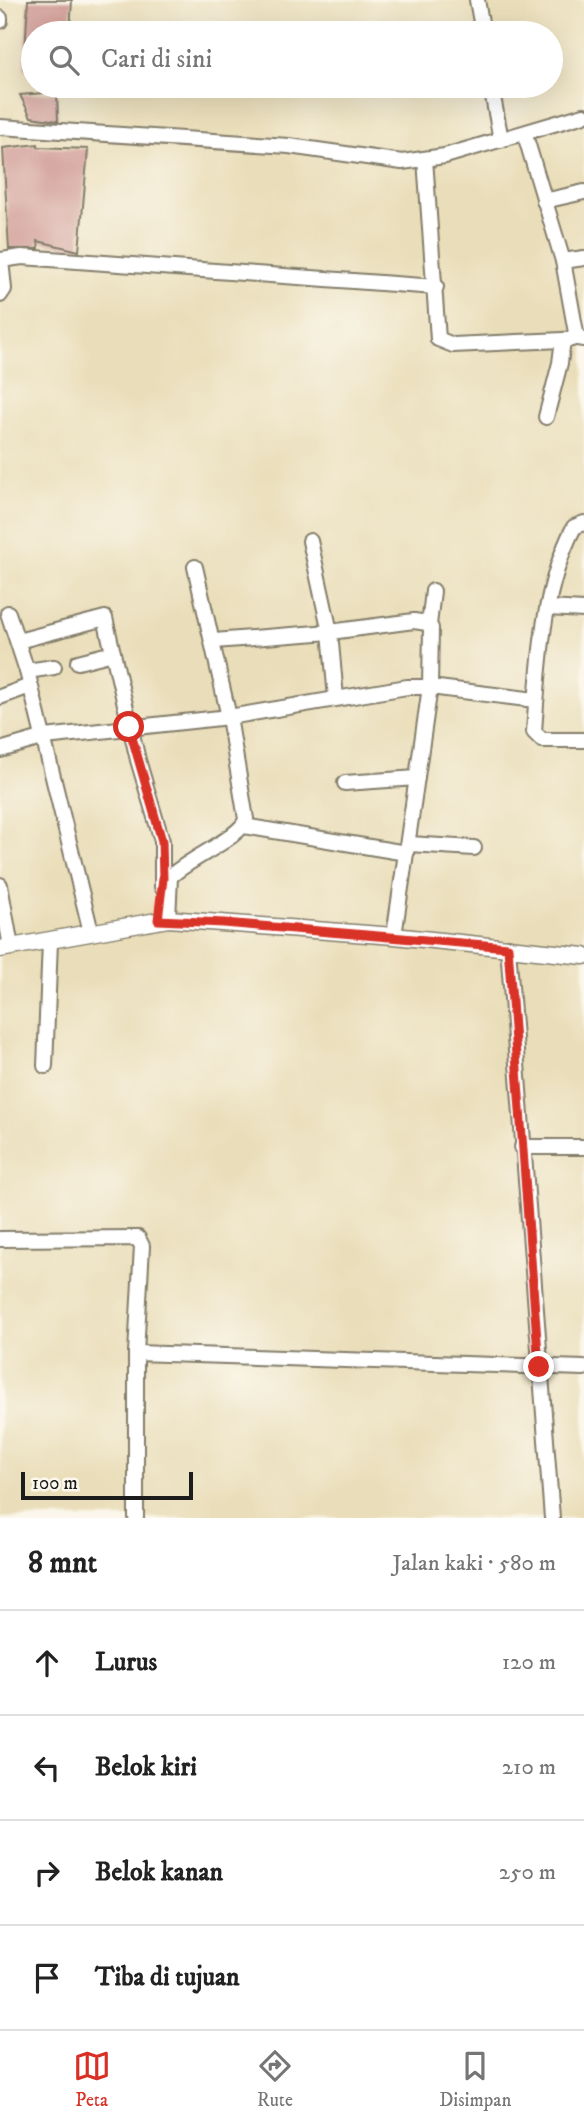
<!DOCTYPE html>
<html lang="id">
<head>
<meta charset="utf-8">
<style>
  body { margin:0; font-family:"IM FELL DW Pica",serif; background:#f6f6f6; color:#222 }
  .scale { position:absolute; left:21px; bottom:18px; width:172px; box-sizing:border-box; padding-left:7px; border:4px solid #1c1c1c; border-top:0; font-size:19px; line-height:24px; white-space:nowrap; color:#1c1c1c; -webkit-text-stroke:5px #fbf7ec; paint-order:stroke }
  .stop { position:absolute; width:21px; height:21px; margin:-16px; border:5px solid #d93025; border-radius:50%; background:#fff }
  .stop.end { background:#d93025; border-color:#fff; box-shadow:0 2px 7px #0008 }
  .list { margin:0; padding:0; list-style:none }
  h2 { display:flex; justify-content:space-between; align-items:center; height:91px; margin:0; padding:0 28px; font-size:30px }
  h2 small { font-size:23px; font-weight:400; color:#767676 }
  .list li { display:grid; grid-template-columns:46px 1fr auto; gap:21px; align-items:center; box-sizing:border-box; height:105px; padding:0 28px; border-top:2px solid #e0e0e0 }
  .list b { display:block; font-size:26px; white-space:nowrap }
  .list em { font-size:23px; font-style:normal; color:#767676 }
  .icon { flex:none; width:38px; height:38px; fill:none; stroke:currentColor; stroke-width:2; stroke-linecap:round; stroke-linejoin:round }
  .map { position:relative; flex:none; width:584px; height:1518px; overflow:hidden }
  .search { position:absolute; background:#fff; box-shadow:0 7px 28px #0002; left:21px; right:21px; top:21px; height:77px; display:flex; align-items:center; gap:18px; box-sizing:border-box; padding:0 24px; border-radius:38px; color:#767676; font-size:26px }
  .sheet { height:511px; background:#fff }
  nav { display:flex; justify-content:space-around; align-items:center; box-sizing:border-box; height:98px; border-top:2px solid #e0e0e0; background:#fff; font-size:19px; color:#767676 }
  nav a { display:grid; justify-items:center; gap:4px }
  nav .on { color:#d93025 }
  .map>svg:first-child { display:block }
  .building { fill:#cd9590 }
  .lines { fill:none; stroke-linecap:round; stroke-linejoin:round }
  .minor-casing { stroke:#837d6b; stroke-width:18 }
  .tertiary-casing { stroke:#837d6b; stroke-width:19 }
  .minor { stroke:#fff; stroke-width:14 }
  .tertiary { stroke:#fff; stroke-width:16 }
  .route { stroke:#d93025; stroke-width:9 }
</style>
</head>
<body>
<div class="map">
<svg width="584" height="1518" viewBox="0 0 584 1518">
  <rect width="100%" height="100%" fill="#fbf7ec"/>
  <filter id="ink" filterUnits="userSpaceOnUse"><feTurbulence type="fractalNoise" baseFrequency=".0143" numOctaves="2"/><feDisplacementMap in="SourceGraphic" scale="14" xChannelSelector="R" yChannelSelector="G"/><feConvolveMatrix kernelMatrix="1 2 1 2 8 2 1 2 1" color-interpolation-filters="sRGB"/></filter>
  <filter id="wash" filterUnits="userSpaceOnUse"><feTurbulence type="fractalNoise" baseFrequency=".00686" numOctaves="4" result="noise"/><feDisplacementMap in="SourceGraphic" scale="28" xChannelSelector="R" yChannelSelector="G"/><feGaussianBlur stdDeviation="1.57" result="paint"/><feColorMatrix in="noise" values="0 0 0 0 0 0 0 0 0 0 0 0 0 0 0 0 0 1.4 0 .05"/><feComposite in="paint" operator="in"/></filter>
  <g filter="url(#wash)">
    <rect width="100%" height="100%" fill="#eadeba"/>
    <g id="blocks">
      <g class="building">
        <polygon points="28,0 72,0 70,33 33,33 33,70 24,70"/>
        <polygon points="57,92 58,121 31,117 20,95"/>
        <polygon points="38,144 38,147 88,149 79,251 38,241 39,249 9,249 3,148"/>
      </g>
    </g>
  </g>
  <g filter="url(#ink)">
    <use href="#blocks" fill-opacity="0" stroke="#837d6b" stroke-width="2"/>
    <g class="lines">
      <defs>
        <g id="minor">
          <polyline points="477,0 483,33"/>
          <polyline points="0,18 0,21"/>
          <polyline points="491,86 501,140"/>
          <polyline points="0,127 289,146 402,162 445,156 584,115"/>
          <polyline points="525,135 563,261 577,338 584,339"/>
          <polyline points="425,159 438,339 453,345 563,340"/>
          <polyline points="544,201 584,192"/>
          <polyline points="563,261 584,258"/>
          <polyline points="0,295 4,289 1,260 22,257 436,287"/>
          <polyline points="546,417 560,363 563,340 572,339"/>
          <path d="M584,523L574,527C542,589 539,663 534,732L542,740H584"/>
          <polyline points="310,541 330,632 336,698"/>
          <polyline points="548,608 584,610"/>
          <polyline points="8,613 27,671"/>
          <polyline points="429,625 433,591"/>
          <polyline points="18,641 105,618 113,653"/>
          <polyline points="214,641 330,632 414,621 427,623 431,628 430,687 394,936"/>
          <polyline points="78,662 113,653 138,760 162,841 162,887"/>
          <polyline points="54,667 27,671 91,932"/>
          <polyline points="0,697 30,686"/>
          <polyline points="0,750 45,737 229,717 407,687 430,687 535,700"/>
          <polyline points="345,783 417,778"/>
          <polyline points="244,826 406,853"/>
          <polyline points="409,844 474,848"/>
          <polyline points="0,885 11,947"/>
          <path d="M168,919L170,877C186,860 242,837 246,819L229,717L195,567"/>
          <polyline points="508,947 552,1518"/>
          <polyline points="45,1066 50,942"/>
          <polyline points="522,1147 584,1147"/>
          <polyline points="0,1239 138,1238 142,1246 136,1353"/>
          <polyline points="136,1518 136,1353 584,1368"/>
        </g>
        <polyline id="tertiary" points="0,949 168,919 394,936 584,956"/>
      </defs>
      <use href="#minor" class="minor-casing"/>
      <use href="#tertiary" class="tertiary-casing"/>
      <use href="#minor" class="minor"/>
      <use href="#tertiary" class="tertiary"/>
    </g>
  </g>
  <g class="lines" filter="url(#ink)">
    <polyline class="route" points="129,727 162,841 163,879 158,920 224,923 508,947 539,1367"/>
  </g>
</svg>
<div class="scale">100 m</div>
<div class="stop" style="left:129px;top:727px"></div>
<div class="stop end" style="left:539px;top:1367px"></div>
<div class="search"><svg class="icon" aria-label="search" viewBox="0 0 24 24"><circle cx="10" cy="10" r="6"/><path d="M15 15l6 6"/></svg>Cari di sini</div>
</div>
<section class="sheet">
<h2>8 mnt<small>Jalan kaki · 580 m</small></h2>
<ul class="list">
<li><svg class="icon" aria-label="ahead" viewBox="0 0 24 24"><path d="M12 20V5M6 11l6-6 6 6"/></svg><div><b>Lurus</b></div><em>120 m</em></li>
<li><svg class="icon" aria-label="left" viewBox="0 0 24 24"><path d="M17 20v-9H6M10 6l-5 5 5 5"/></svg><div><b>Belok kiri</b></div><em>210 m</em></li>
<li><svg class="icon" aria-label="right" viewBox="0 0 24 24"><path d="M7 20v-9h11M14 6l5 5-5 5"/></svg><div><b>Belok kanan</b></div><em>250 m</em></li>
<li><svg class="icon" aria-label="arrive" viewBox="0 0 24 24"><path d="M6 21V4h12l-3 4 3 4H6"/></svg><div><b>Tiba di tujuan</b></div></li>
</ul>
</section>
<nav>
<a class="on"><svg class="icon" aria-label="map" viewBox="0 0 24 24"><path d="M3 6l6-2 6 2 6-2v14l-6 2-6-2-6 2zM9 4v14M15 6v14"/></svg>Peta</a>
<a><svg class="icon" aria-label="directions" viewBox="0 0 24 24"><path d="M12 3l9 9-9 9-9-9zM9 14v-3h6M13 9l2 2-2 2"/></svg>Rute</a>
<a><svg class="icon" aria-label="saved" viewBox="0 0 24 24"><path d="M7 4h10v16l-5-4-5 4z"/></svg>Disimpan</a>
</nav>
</body>
</html>
